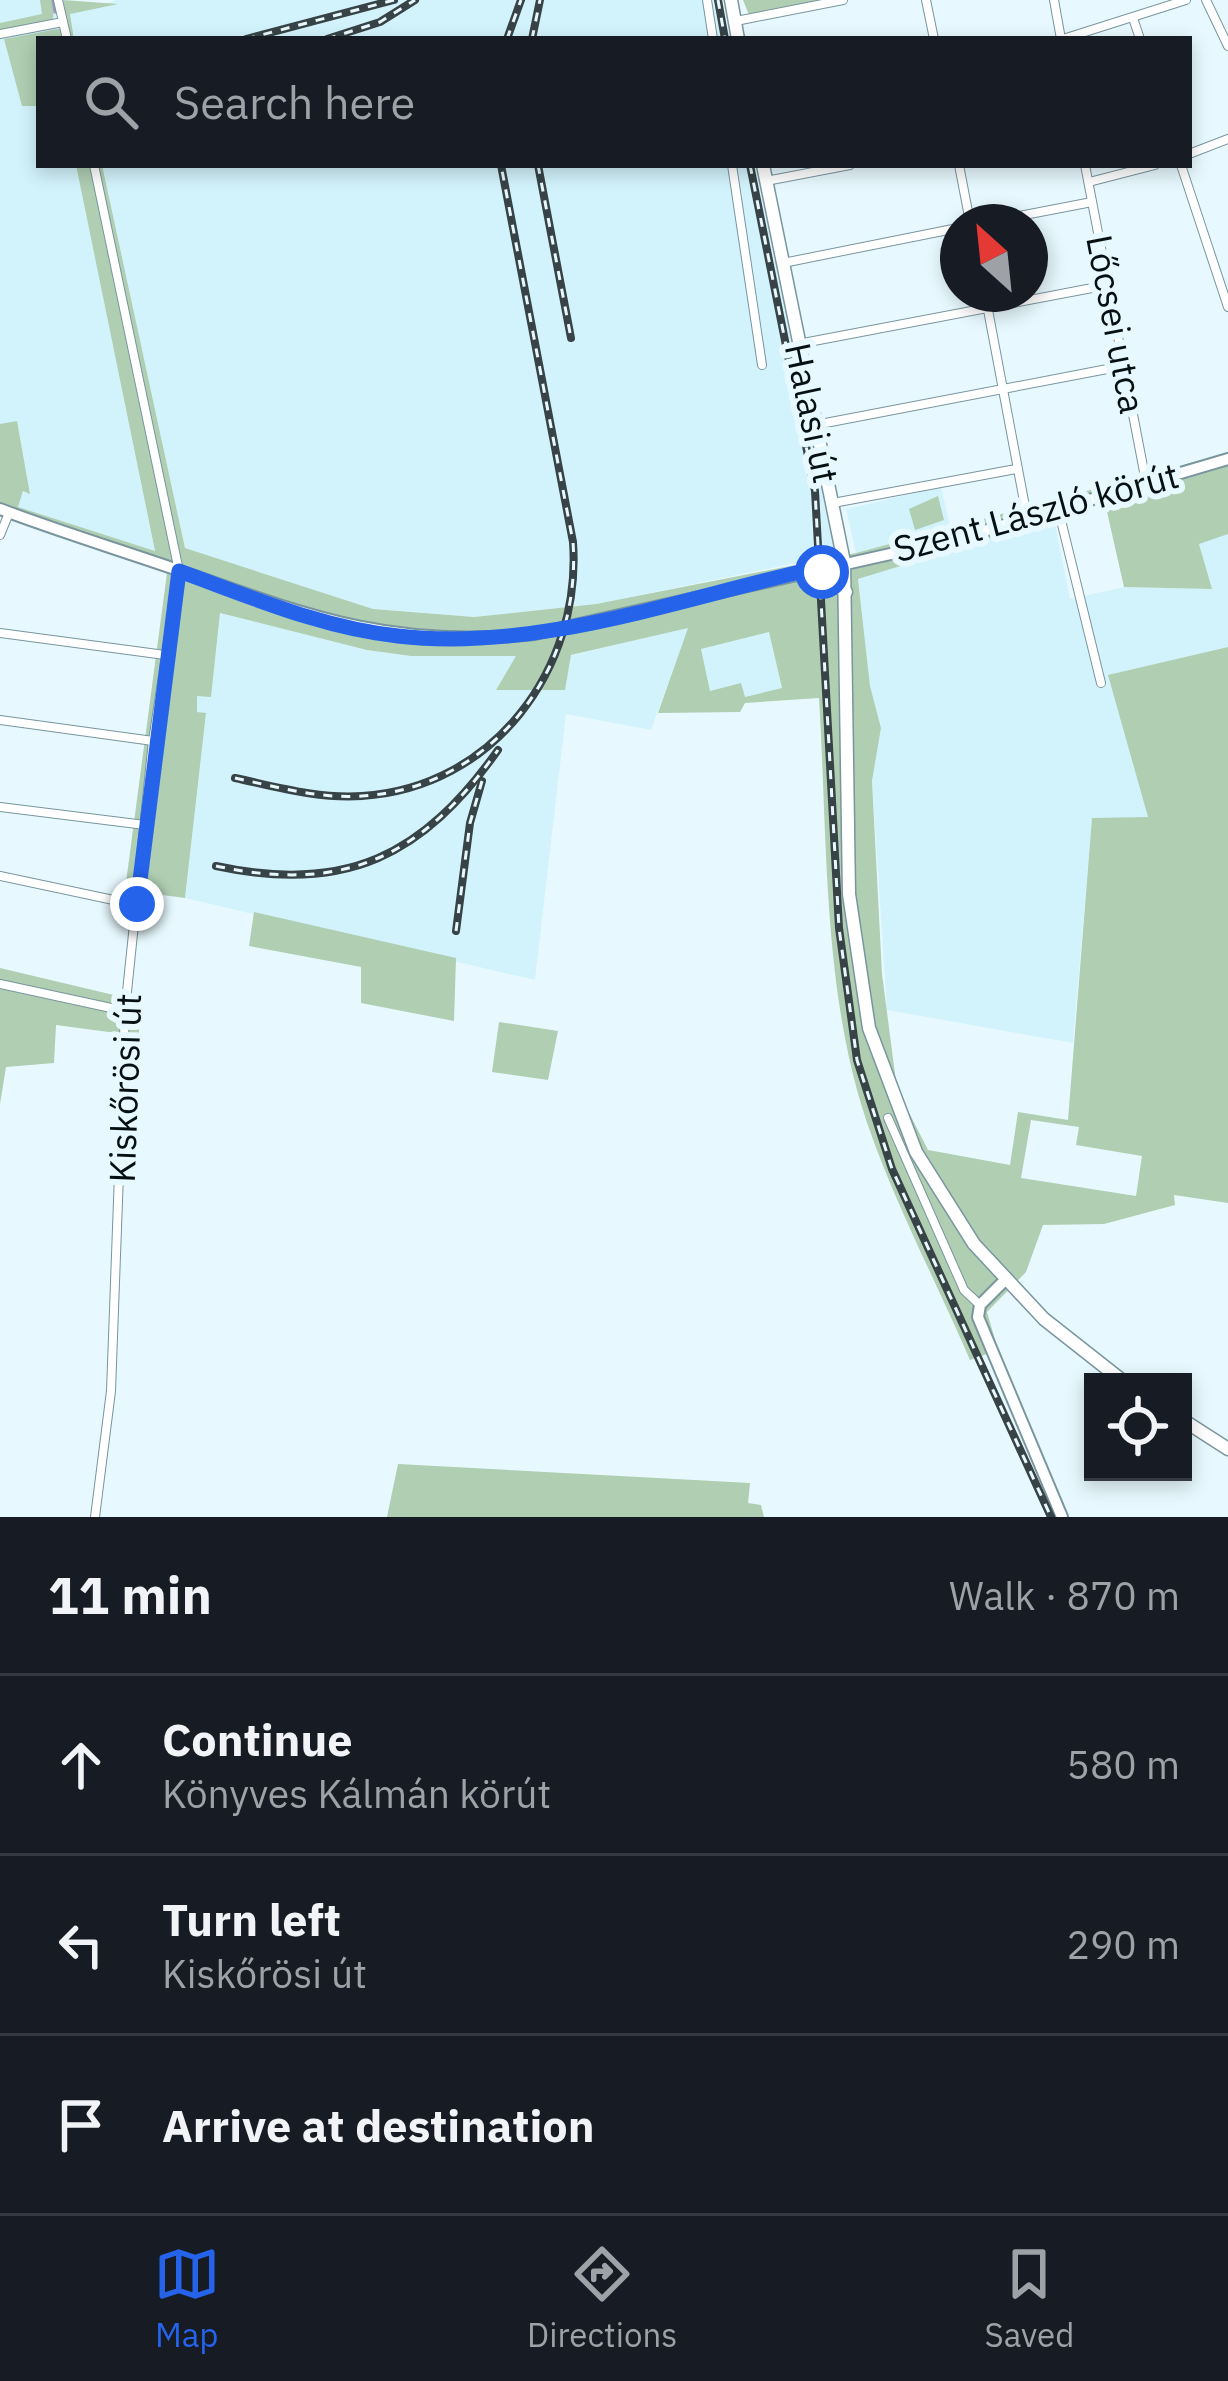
<!DOCTYPE html>
<html lang="en">
<head>
<meta charset="utf-8">
<style>
  body { margin:0; font-family:"IBM Plex Sans",sans-serif; background:#242831; color:#f1f3f6 }
  .controls { position:absolute; right:36px; bottom:36px; display:grid; overflow:hidden; border-radius:0px; box-shadow:0 6px 18px #0003 }
  .controls button { width:108px; height:108px; display:grid; place-items:center; padding:0; border:0; border-bottom:3px solid #363941; background:#171b24; color:#f1f3f6; font:60px sans-serif }
  .compass { position:absolute; left:940px; top:204px; width:108px; height:108px; border-radius:50%; background:#171b24; box-shadow:0 6px 18px #0003; rotate:333deg }
  .stop { position:absolute; width:36px; height:36px; margin:-27px; border:9px solid #2563eb; border-radius:50%; background:#fff }
  .stop.end { background:#2563eb; border-color:#fff; box-shadow:0 3px 12px #0008 }
  .list { margin:0; padding:0; list-style:none }
  h2 { display:flex; justify-content:space-between; align-items:center; height:156px; margin:0; padding:0 48px; font-size:51px }
  h2 small { font-size:39px; font-weight:400; color:#9ea1a6 }
  .list li { display:grid; grid-template-columns:78px 1fr auto; gap:36px; align-items:center; box-sizing:border-box; height:180px; padding:0 48px; border-top:3px solid #363941 }
  .list b { display:block; font-size:45px; white-space:nowrap }
  .list p { margin:0; font-size:39px; white-space:nowrap; color:#9ea1a6 }
  .list em { font-size:39px; font-style:normal; color:#9ea1a6 }
  .icon { flex:none; width:66px; height:66px; fill:none; stroke:currentColor; stroke-width:2; stroke-linecap:round; stroke-linejoin:round }
  .map { position:relative; flex:none; width:1228px; height:1517px; overflow:hidden }
  .search { position:absolute; background:#171b24; box-shadow:0 6px 18px #0003; left:36px; right:36px; top:36px; height:132px; display:flex; align-items:center; gap:30px; box-sizing:border-box; padding:0 42px; border-radius:0px; color:#9ea1a6; font-size:45px }
  .sheet { height:696px; background:#171b24 }
  nav { display:flex; justify-content:space-around; align-items:center; box-sizing:border-box; height:168px; border-top:3px solid #363941; background:#171b24; font-size:33px; color:#9ea1a6 }
  nav a { display:grid; justify-items:center; gap:6px }
  nav .on { color:#2563eb }
  .map>svg:first-child { display:block }
  .built { fill:#d3f3fc }
  .green { fill:#afceb2; fill-rule:evenodd }
  .lines { fill:none; stroke-linecap:round; stroke-linejoin:round }
  .stream { stroke:#9997c2; stroke-width:3 }
  .street-casing { stroke:#79959e; stroke-width:10 }
  .secondary-casing { stroke:#79959e; stroke-width:14 }
  .primary-casing { stroke:#79959e; stroke-width:15 }
  .street { stroke:#fff; stroke-width:8 }
  .secondary { stroke:#fff; stroke-width:10 }
  .primary { stroke:#fff; stroke-width:12 }
  .rail-casing { stroke:#374346; stroke-width:8 }
  .rail { stroke:#e7f9fe; stroke-width:3; stroke-dasharray:9; stroke-linecap:butt }
  .route { stroke:#2563eb; stroke-width:15 }
  .labels { text-anchor:middle; stroke-width:12; stroke-linejoin:round; paint-order:stroke }
  .street-label { font-size:36px; fill:#061013; stroke:#e7f9fe }
</style>
</head>
<body>
<div class="map">
<svg width="1228" height="1517" viewBox="0 0 1228 1517">
  <rect width="100%" height="100%" fill="#e7f9fe"/>
  <g class="built">
    <polygon points="0,0 63,0 69,27 39,39 39,165 76,165 155,552 17,507 24,491 30,492 17,422 0,424"/>
    <polygon points="117,0 722,0 730,39 75,39 69,14"/>
    <polygon points="102,165 755,165 835,555 596,604 474,617 373,609 185,548"/>
    <polygon points="941,487 951,530 856,553 846,509"/>
    <polygon points="1054,518 1070,599 1124,587 1211,589 1199,543 1228,534 1228,647 1109,675 1148,817 1092,819 1073,1043 887,1010 872,781 881,728 870,687 858,579"/>
    <polygon points="220,613 367,650 411,656 517,656 498,690 570,656 689,627 651,730 566,714 535,980 185,898 206,714 197,712 197,695 211,696"/>
    <polygon points="769,632 782,688 744,698 710,691 701,649"/>
  </g>
  <g class="green">
    <polygon points="40,0 55,0 53,19 0,31 0,23 42,14"/>
    <polygon points="63,0 118,4 70,14 74,39 39,39 39,106 22,106 4,39 68,27"/>
    <polygon points="743,0 831,0 749,15"/>
    <path d="M76,165H102L185,548L373,609L474,617L596,604L856,553L1228,453V534L1199,544L1212,589L1124,587L1105,503L858,579L870,686L881,728L872,781L882,974L897,1089L928,1150L1010,1165L1018,1112L1068,1120L1092,818L1148,817L1108,675L1228,647V1203L1174,1195L1175,1205L1104,1224L1043,1225L1026,1272L987,1312L998,1350L970,1360C934,1276 881,1177 857,1090C823,965 827,827 819,698L745,703L740,712L658,713L688,628L571,655L565,690H496L516,656H411L367,650L220,613L211,697L197,696V712L206,713L185,898L125,890L167,573L0,514V424L17,421L30,494L23,491L18,507L155,551ZM769,632L782,688L745,697L741,683L710,691L701,649ZM1031,1120L1079,1127L1076,1145L1142,1156L1136,1196L1021,1178Z"/>
    <polygon points="938,496 944,520 915,530 909,509"/>
    <polygon points="254,912 456,958 454,1021 361,1003 361,967 249,946"/>
    <polygon points="0,968 139,1001 139,1036 56,1025 54,1063 6,1067 0,1104"/>
    <polygon points="499,1022 558,1031 548,1080 492,1072"/>
    <polygon points="398,1464 750,1483 748,1503 761,1505 764,1517 387,1517"/>
  </g>
  <g class="lines">
    <polyline class="stream" points="53,0 55,12"/>
    <defs>
      <g id="street">
        <polyline points="58,0 67,39"/>
        <polyline points="707,0 713,39"/>
        <polyline points="926,0 934,39"/>
        <polyline points="1054,0 1061,39"/>
        <polyline points="1206,0 1228,46"/>
        <polyline points="1133,18 1140,39"/>
        <polyline points="736,21 843,0"/>
        <polyline points="0,34 63,22"/>
        <polyline points="1063,39 1186,0"/>
        <polyline points="1189,154 1228,139"/>
        <polyline points="94,165 179,571 153,741 125,1011 111,1391 95,1517"/>
        <polyline points="732,165 762,365"/>
        <polyline points="959,165 970,222"/>
        <polyline points="1085,165 1146,482"/>
        <polyline points="1181,165 1228,307"/>
        <polyline points="766,181 850,165"/>
        <polyline points="1089,182 1155,165"/>
        <polyline points="988,222 1092,202"/>
        <polyline points="783,263 958,228"/>
        <polyline points="985,294 1027,517"/>
        <polyline points="798,344 1108,285"/>
        <polyline points="815,425 1123,366"/>
        <polyline points="833,503 1016,469"/>
        <polyline points="1058,508 1101,683"/>
        <polyline points="0,535 9,513"/>
        <polyline points="0,633 165,655"/>
        <polyline points="0,720 153,741"/>
        <polyline points="0,807 145,825"/>
        <polyline points="0,876 137,905"/>
        <polyline points="0,984 125,1011"/>
        <polyline points="888,1118 964,1290 980,1305"/>
      </g>
      <g id="secondary">
        <path d="M0,509C58,531 117,549 175,569C308,616 390,649 535,634L957,539L1228,459"/>
        <polyline points="1005,1280 980,1305 978,1317 1062,1517"/>
      </g>
      <g id="primary">
        <polyline points="731,0 738,39"/>
        <polyline points="763,165 844,562 849,894 869,1028 916,1152 974,1244 1044,1319 1124,1382"/>
        <polyline points="813,569 846,592"/>
        <polyline points="1183,1420 1228,1449"/>
      </g>
    </defs>
    <use href="#street" class="street-casing"/>
    <use href="#secondary" class="secondary-casing"/>
    <use href="#primary" class="primary-casing"/>
    <use href="#street" class="street"/>
    <use href="#secondary" class="secondary"/>
    <use href="#primary" class="primary"/>
    <defs>
      <g id="rail">
        <polyline points="718,0 725,39"/>
        <polyline points="246,39 394,0"/>
        <polyline points="327,39 380,22 415,0"/>
        <polyline points="507,39 521,0"/>
        <polyline points="532,39 540,0"/>
        <polyline points="538,165 571,338"/>
        <polyline points="750,165 815,491 839,928 857,1060 892,1169 1051,1517"/>
        <path d="M235,778C277,787 319,799 362,796C493,788 582,669 573,542L501,165"/>
        <path d="M216,866C346,894 423,856 498,750"/>
        <polyline points="456,931 470,823 482,781"/>
      </g>
    </defs>
    <use href="#rail" class="rail-casing"/>
    <use href="#rail" class="rail"/>
  </g>
  <g class="lines">
    <path class="route" d="M137,904L179,571C251,597 322,628 398,636C538,652 678,599 813,569L822,572"/>
  </g>
  <g class="labels">
    <g class="street-label">
      <text transform="translate(1116 324) rotate(79)" y="13">Lőcsei utca</text>
      <text transform="translate(812 413) rotate(78)" y="13">Halasi út</text>
      <text transform="translate(1036 512) rotate(-15)" y="13">Szent László körút</text>
      <text transform="translate(125 1088) rotate(-88)" y="13">Kiskőrösi út</text>
    </g>
  </g>
</svg>
<div class="controls">
<button><svg class="icon" aria-label="locate" viewBox="0 0 24 24"><circle cx="12" cy="12" r="6"/><path d="M12 2v4M12 18v4M2 12h4M18 12h4"/></svg></button>
</div>
<svg class="compass" viewBox="-18 -18 36 36"><path d="M0-13l5 13h-10z" fill="#e53935"/><path d="M0 13l5-13h-10z" fill="#9ea1a6"/></svg>
<div class="stop" style="left:822px;top:572px"></div>
<div class="stop end" style="left:137px;top:904px"></div>
<div class="search"><svg class="icon" aria-label="search" viewBox="0 0 24 24"><circle cx="10" cy="10" r="6"/><path d="M15 15l6 6"/></svg>Search here</div>
</div>
<section class="sheet">
<h2>11 min<small>Walk · 870 m</small></h2>
<ul class="list">
<li><svg class="icon" aria-label="ahead" viewBox="0 0 24 24"><path d="M12 20V5M6 11l6-6 6 6"/></svg><div><b>Continue</b><p>Könyves Kálmán körút</p></div><em>580 m</em></li>
<li><svg class="icon" aria-label="left" viewBox="0 0 24 24"><path d="M17 20v-9H6M10 6l-5 5 5 5"/></svg><div><b>Turn left</b><p>Kiskőrösi út</p></div><em>290 m</em></li>
<li><svg class="icon" aria-label="arrive" viewBox="0 0 24 24"><path d="M6 21V4h12l-3 4 3 4H6"/></svg><div><b>Arrive at destination</b></div></li>
</ul>
</section>
<nav>
<a class="on"><svg class="icon" aria-label="map" viewBox="0 0 24 24"><path d="M3 6l6-2 6 2 6-2v14l-6 2-6-2-6 2zM9 4v14M15 6v14"/></svg>Map</a>
<a><svg class="icon" aria-label="directions" viewBox="0 0 24 24"><path d="M12 3l9 9-9 9-9-9zM9 14v-3h6M13 9l2 2-2 2"/></svg>Directions</a>
<a><svg class="icon" aria-label="saved" viewBox="0 0 24 24"><path d="M7 4h10v16l-5-4-5 4z"/></svg>Saved</a>
</nav>
</body>
</html>
